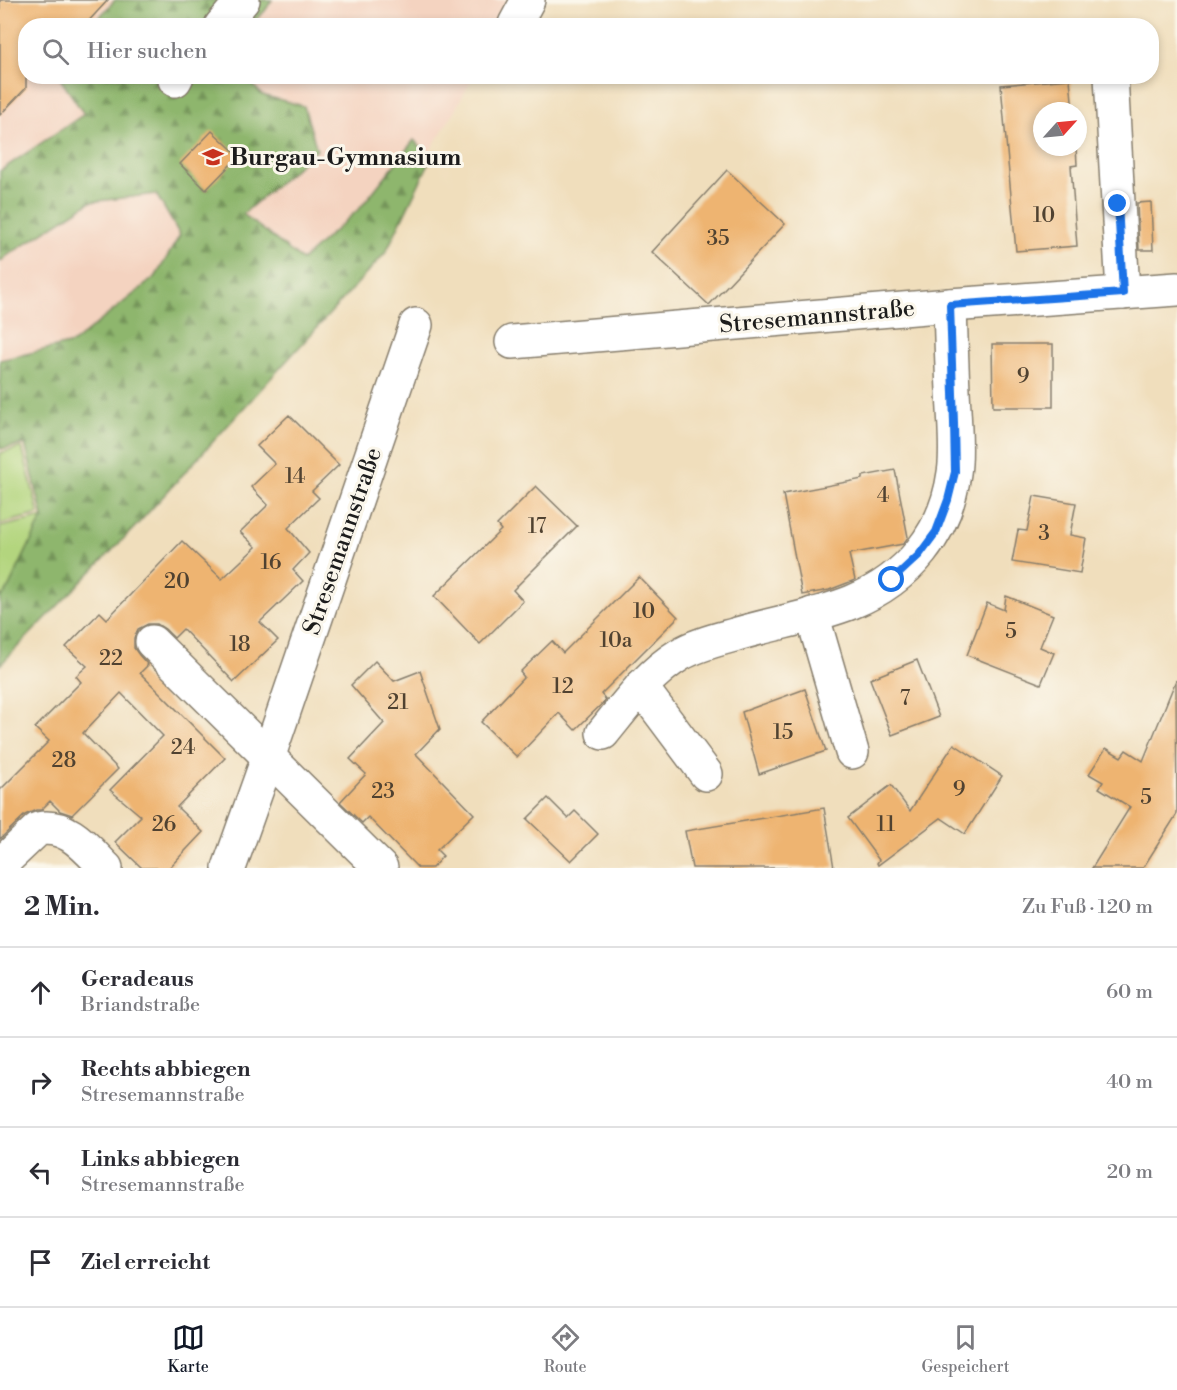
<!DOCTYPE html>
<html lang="de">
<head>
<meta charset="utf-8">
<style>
  body { margin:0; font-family:"Libre Bodoni",serif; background:#f7f7f7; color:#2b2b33 }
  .compass { position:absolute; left:1033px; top:102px; width:54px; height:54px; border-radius:50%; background:#fff; box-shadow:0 3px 9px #0003; rotate:63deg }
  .stop { position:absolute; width:18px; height:18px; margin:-14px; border:4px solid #1a73e8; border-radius:50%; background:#fff }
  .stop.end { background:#1a73e8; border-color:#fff; box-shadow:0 2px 6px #0008 }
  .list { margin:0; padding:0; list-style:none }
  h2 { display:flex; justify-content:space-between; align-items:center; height:78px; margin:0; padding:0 24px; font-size:26px }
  h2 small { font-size:20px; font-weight:400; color:#7c7c81 }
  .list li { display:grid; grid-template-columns:39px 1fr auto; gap:18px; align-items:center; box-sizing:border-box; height:90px; padding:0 24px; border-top:2px solid #e1e1e2 }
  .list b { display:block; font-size:22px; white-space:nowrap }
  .list p { margin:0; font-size:20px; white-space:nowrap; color:#7c7c81 }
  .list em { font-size:20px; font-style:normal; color:#7c7c81 }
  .icon { flex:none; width:33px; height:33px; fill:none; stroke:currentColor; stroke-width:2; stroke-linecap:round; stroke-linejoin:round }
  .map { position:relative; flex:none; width:1177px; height:868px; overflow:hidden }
  .search { position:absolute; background:#fff; box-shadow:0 3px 9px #0003; left:18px; right:18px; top:18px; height:66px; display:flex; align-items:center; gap:15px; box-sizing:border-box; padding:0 21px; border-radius:24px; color:#7c7c81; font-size:22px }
  .sheet { height:438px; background:#fff }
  nav { display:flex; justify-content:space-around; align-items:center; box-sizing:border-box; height:84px; border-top:2px solid #e1e1e2; background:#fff; font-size:16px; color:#7c7c81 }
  nav a { display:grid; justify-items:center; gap:3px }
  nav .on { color:#111827 }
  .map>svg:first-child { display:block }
  .built { fill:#f4d3c0 }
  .grass { fill:#b3d57e; stroke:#68784d; stroke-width:1.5 }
  .forest { fill:url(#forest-firs); stroke:#556944; stroke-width:1.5 }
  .building { fill:#eeb471 }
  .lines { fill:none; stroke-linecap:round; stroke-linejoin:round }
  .minor-casing { stroke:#867d6c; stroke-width:36 }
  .minor { stroke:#fff; stroke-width:33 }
  .route { stroke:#1a73e8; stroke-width:8 }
  .labels { text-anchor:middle; stroke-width:6; stroke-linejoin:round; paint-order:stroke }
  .number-label { font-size:21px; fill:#504231 }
  .poi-label { font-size:24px; font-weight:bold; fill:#1c1c1c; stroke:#fbf7ec; text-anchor:start }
  .street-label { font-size:24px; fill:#1c1c1c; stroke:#fbf7ec }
</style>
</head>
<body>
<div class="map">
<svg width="1177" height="868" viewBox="0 0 1177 868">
  <defs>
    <pattern id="forest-firs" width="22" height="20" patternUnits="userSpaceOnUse" patternTransform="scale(1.5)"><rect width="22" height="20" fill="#8eb66d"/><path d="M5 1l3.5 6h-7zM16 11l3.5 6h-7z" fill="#739359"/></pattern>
  </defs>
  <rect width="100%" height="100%" fill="#fbf7ec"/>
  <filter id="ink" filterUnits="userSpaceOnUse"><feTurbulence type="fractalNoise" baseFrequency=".0167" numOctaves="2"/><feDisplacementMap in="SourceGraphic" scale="12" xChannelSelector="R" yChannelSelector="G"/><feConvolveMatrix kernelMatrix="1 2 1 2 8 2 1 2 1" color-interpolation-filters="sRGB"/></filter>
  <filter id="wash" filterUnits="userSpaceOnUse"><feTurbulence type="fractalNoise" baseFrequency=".008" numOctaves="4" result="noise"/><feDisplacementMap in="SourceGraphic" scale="24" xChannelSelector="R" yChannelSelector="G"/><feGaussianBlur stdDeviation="1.35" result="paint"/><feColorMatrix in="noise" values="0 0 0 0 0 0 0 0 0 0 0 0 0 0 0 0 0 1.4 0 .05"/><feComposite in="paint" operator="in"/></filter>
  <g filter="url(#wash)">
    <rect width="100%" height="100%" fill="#f0debc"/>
    <polygon class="built" points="0,0 514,0 501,25 26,26 26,76 473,77 454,112 398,202 256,336 0,384"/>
    <g class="grass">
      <polygon points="22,447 39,514 0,524 0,453"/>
      <polygon points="43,517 7,591 0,598 0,527"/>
    </g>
    <g class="forest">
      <polygon points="115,0 272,0 265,11 250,25 91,26"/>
      <polygon points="59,77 246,77 262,95 304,106 317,150 243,214 302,260 361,207 414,140 431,159 386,252 135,527 0,665 0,598 7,591 43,517 25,444 0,449 0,360 73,343 156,276 180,235 156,194 90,202 8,255 0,262 0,171 84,114"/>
    </g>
    <g id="blocks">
      <g class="building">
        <polygon points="0,0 108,0 84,26 26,26 26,88 0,115"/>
        <polygon points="1070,79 1073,111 1042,111 1042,147 1076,147 1077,165 1071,166 1077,246 1016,251 1001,85"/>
        <polygon points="212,131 239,156 206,190 180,164"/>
        <polygon points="727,170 785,224 709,305 652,252"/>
        <polygon points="1151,202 1153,250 1139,250 1137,203"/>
        <polygon points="992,344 1053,344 1053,407 993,407"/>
        <polygon points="289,415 339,465 312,491 319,498 288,528 309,553 293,570 303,581 260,622 278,640 234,682 183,629 174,638 165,629 157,624 148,624 138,629 134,638 134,648 139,655 148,665 140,673 225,758 177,807 203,832 169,868 142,868 115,842 141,816 110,790 163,736 121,693 83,733 118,769 72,815 60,811 50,801 41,810 36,810 25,815 0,839 0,790 49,741 35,728 81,682 76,676 87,666 66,647 100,612 107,619 182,541 222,579 256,547 240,532 268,505 251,487 275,464 257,446"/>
        <polygon points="895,470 908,537 906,540 903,544 849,554 855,580 829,590 802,595 783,494 863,479 863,476"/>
        <polygon points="536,486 577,526 513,590 523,601 480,644 434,596 501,530 497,525"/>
        <polygon points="1034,496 1076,503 1070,535 1086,538 1080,573 1012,562 1018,530 1027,531"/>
        <polygon points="639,577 678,617 601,694 606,700 575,730 559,713 517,757 481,722 524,677 520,672 552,641 563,653"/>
        <polygon points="1006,596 1053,615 1040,647 1054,653 1041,684 967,655 987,603 1004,610"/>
        <polygon points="917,660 939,717 892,735 870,679"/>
        <polygon points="375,661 394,681 420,671 440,729 416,754 474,814 437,850 443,856 432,868 418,868 368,817 362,823 340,802 366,774 350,759 384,723 351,685"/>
        <polygon points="1176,680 1177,814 1143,868 1092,868 1130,807 1099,788 1103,782 1089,774 1106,748 1121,757 1126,750 1143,761"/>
        <polygon points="805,689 826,751 759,774 742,712"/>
        <polygon points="954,744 1002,776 965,834 941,818 878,865 877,863 879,860 848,818 891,785 910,811"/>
        <polygon points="548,798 568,818 575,811 598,834 571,861 527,819"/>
        <polygon points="824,808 834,868 692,868 685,831"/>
      </g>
    </g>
  </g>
  <g filter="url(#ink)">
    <use href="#blocks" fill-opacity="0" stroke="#867d6c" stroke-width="1.5"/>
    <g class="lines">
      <defs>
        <g id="minor">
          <polyline points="515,24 528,0"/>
          <polyline points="221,26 243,0"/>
          <polyline points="1111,76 1123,293"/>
          <polyline points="175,80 177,76"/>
          <polyline points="512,342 950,305 1177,289"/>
          <polyline points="812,614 852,752"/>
          <polyline points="152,642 381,868"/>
          <polyline points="641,687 706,774"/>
          <path d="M603,733C626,705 648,674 679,655C695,645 716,640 734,635C773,623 815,617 852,602C908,579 946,533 954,473C957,455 955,428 954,410C952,375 951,340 950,305"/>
          <path d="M0,865L38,829C68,823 87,849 106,868"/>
          <polyline points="229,868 268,758 416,325"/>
        </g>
      </defs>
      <use href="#minor" class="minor-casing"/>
      <use href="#minor" class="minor"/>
    </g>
  </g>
  <g class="lines" filter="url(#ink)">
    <polyline class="route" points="892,580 919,555 936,532 948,500 955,472 954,423 950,305 1123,293 1118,204"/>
  </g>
  <defs>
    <symbol id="school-bare" viewBox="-9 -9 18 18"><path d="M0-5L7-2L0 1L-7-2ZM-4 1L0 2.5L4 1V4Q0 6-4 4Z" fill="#c8321e" stroke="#fbf7ec" stroke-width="2.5" paint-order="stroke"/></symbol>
  </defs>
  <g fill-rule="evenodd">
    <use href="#school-bare" x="198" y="142" width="30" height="30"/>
  </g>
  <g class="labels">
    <g class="number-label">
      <text x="1044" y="222">10</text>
      <text x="718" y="245">35</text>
      <text x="1023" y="383">9</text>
      <text x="295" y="483">14</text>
      <text x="883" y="502">4</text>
      <text x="537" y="533">17</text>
      <text x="1044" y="540">3</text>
      <text x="271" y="569">16</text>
      <text x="177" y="588">20</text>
      <text x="644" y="618">10</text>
      <text x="1011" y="638">5</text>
      <text x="616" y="647">10a</text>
      <text x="240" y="651">18</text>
      <text x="111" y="665">22</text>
      <text x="563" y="693">12</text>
      <text x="905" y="705">7</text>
      <text x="398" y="709">21</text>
      <text x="783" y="739">15</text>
      <text x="183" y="754">24</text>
      <text x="64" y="767">28</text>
      <text x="959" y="796">9</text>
      <text x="383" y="798">23</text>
      <text x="1146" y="804">5</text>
      <text x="164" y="831">26</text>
      <text x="886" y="831">11</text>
    </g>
    <g class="poi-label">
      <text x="230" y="165">Burgau-Gymnasium</text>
    </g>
    <g class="street-label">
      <text transform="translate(817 316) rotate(-5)" y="8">Stresemannstraße</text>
      <text transform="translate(342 541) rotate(-71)" y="8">Stresemannstraße</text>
    </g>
  </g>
</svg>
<svg class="compass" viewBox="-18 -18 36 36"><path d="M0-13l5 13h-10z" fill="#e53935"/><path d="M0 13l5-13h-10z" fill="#7c7c81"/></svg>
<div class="stop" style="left:892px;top:580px"></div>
<div class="stop end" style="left:1118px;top:204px"></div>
<div class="search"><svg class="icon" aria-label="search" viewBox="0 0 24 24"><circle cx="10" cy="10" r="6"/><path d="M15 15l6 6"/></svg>Hier suchen</div>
</div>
<section class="sheet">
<h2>2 Min.<small>Zu Fuß · 120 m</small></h2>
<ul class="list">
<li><svg class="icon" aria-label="ahead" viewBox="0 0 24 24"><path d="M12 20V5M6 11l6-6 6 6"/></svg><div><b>Geradeaus</b><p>Briandstraße</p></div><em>60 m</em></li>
<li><svg class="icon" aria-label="right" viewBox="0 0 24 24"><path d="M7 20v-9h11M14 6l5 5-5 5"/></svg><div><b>Rechts abbiegen</b><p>Stresemannstraße</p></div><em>40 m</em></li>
<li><svg class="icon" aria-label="left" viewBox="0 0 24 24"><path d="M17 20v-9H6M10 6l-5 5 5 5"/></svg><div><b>Links abbiegen</b><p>Stresemannstraße</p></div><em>20 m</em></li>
<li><svg class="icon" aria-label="arrive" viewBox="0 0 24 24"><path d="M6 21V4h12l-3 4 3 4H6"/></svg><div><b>Ziel erreicht</b></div></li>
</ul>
</section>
<nav>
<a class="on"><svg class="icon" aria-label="map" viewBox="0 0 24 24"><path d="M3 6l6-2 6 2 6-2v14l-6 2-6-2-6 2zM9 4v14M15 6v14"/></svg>Karte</a>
<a><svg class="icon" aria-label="directions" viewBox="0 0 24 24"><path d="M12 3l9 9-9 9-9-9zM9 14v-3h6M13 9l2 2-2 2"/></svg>Route</a>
<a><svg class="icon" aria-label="saved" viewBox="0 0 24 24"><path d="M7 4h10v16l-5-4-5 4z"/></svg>Gespeichert</a>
</nav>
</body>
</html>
